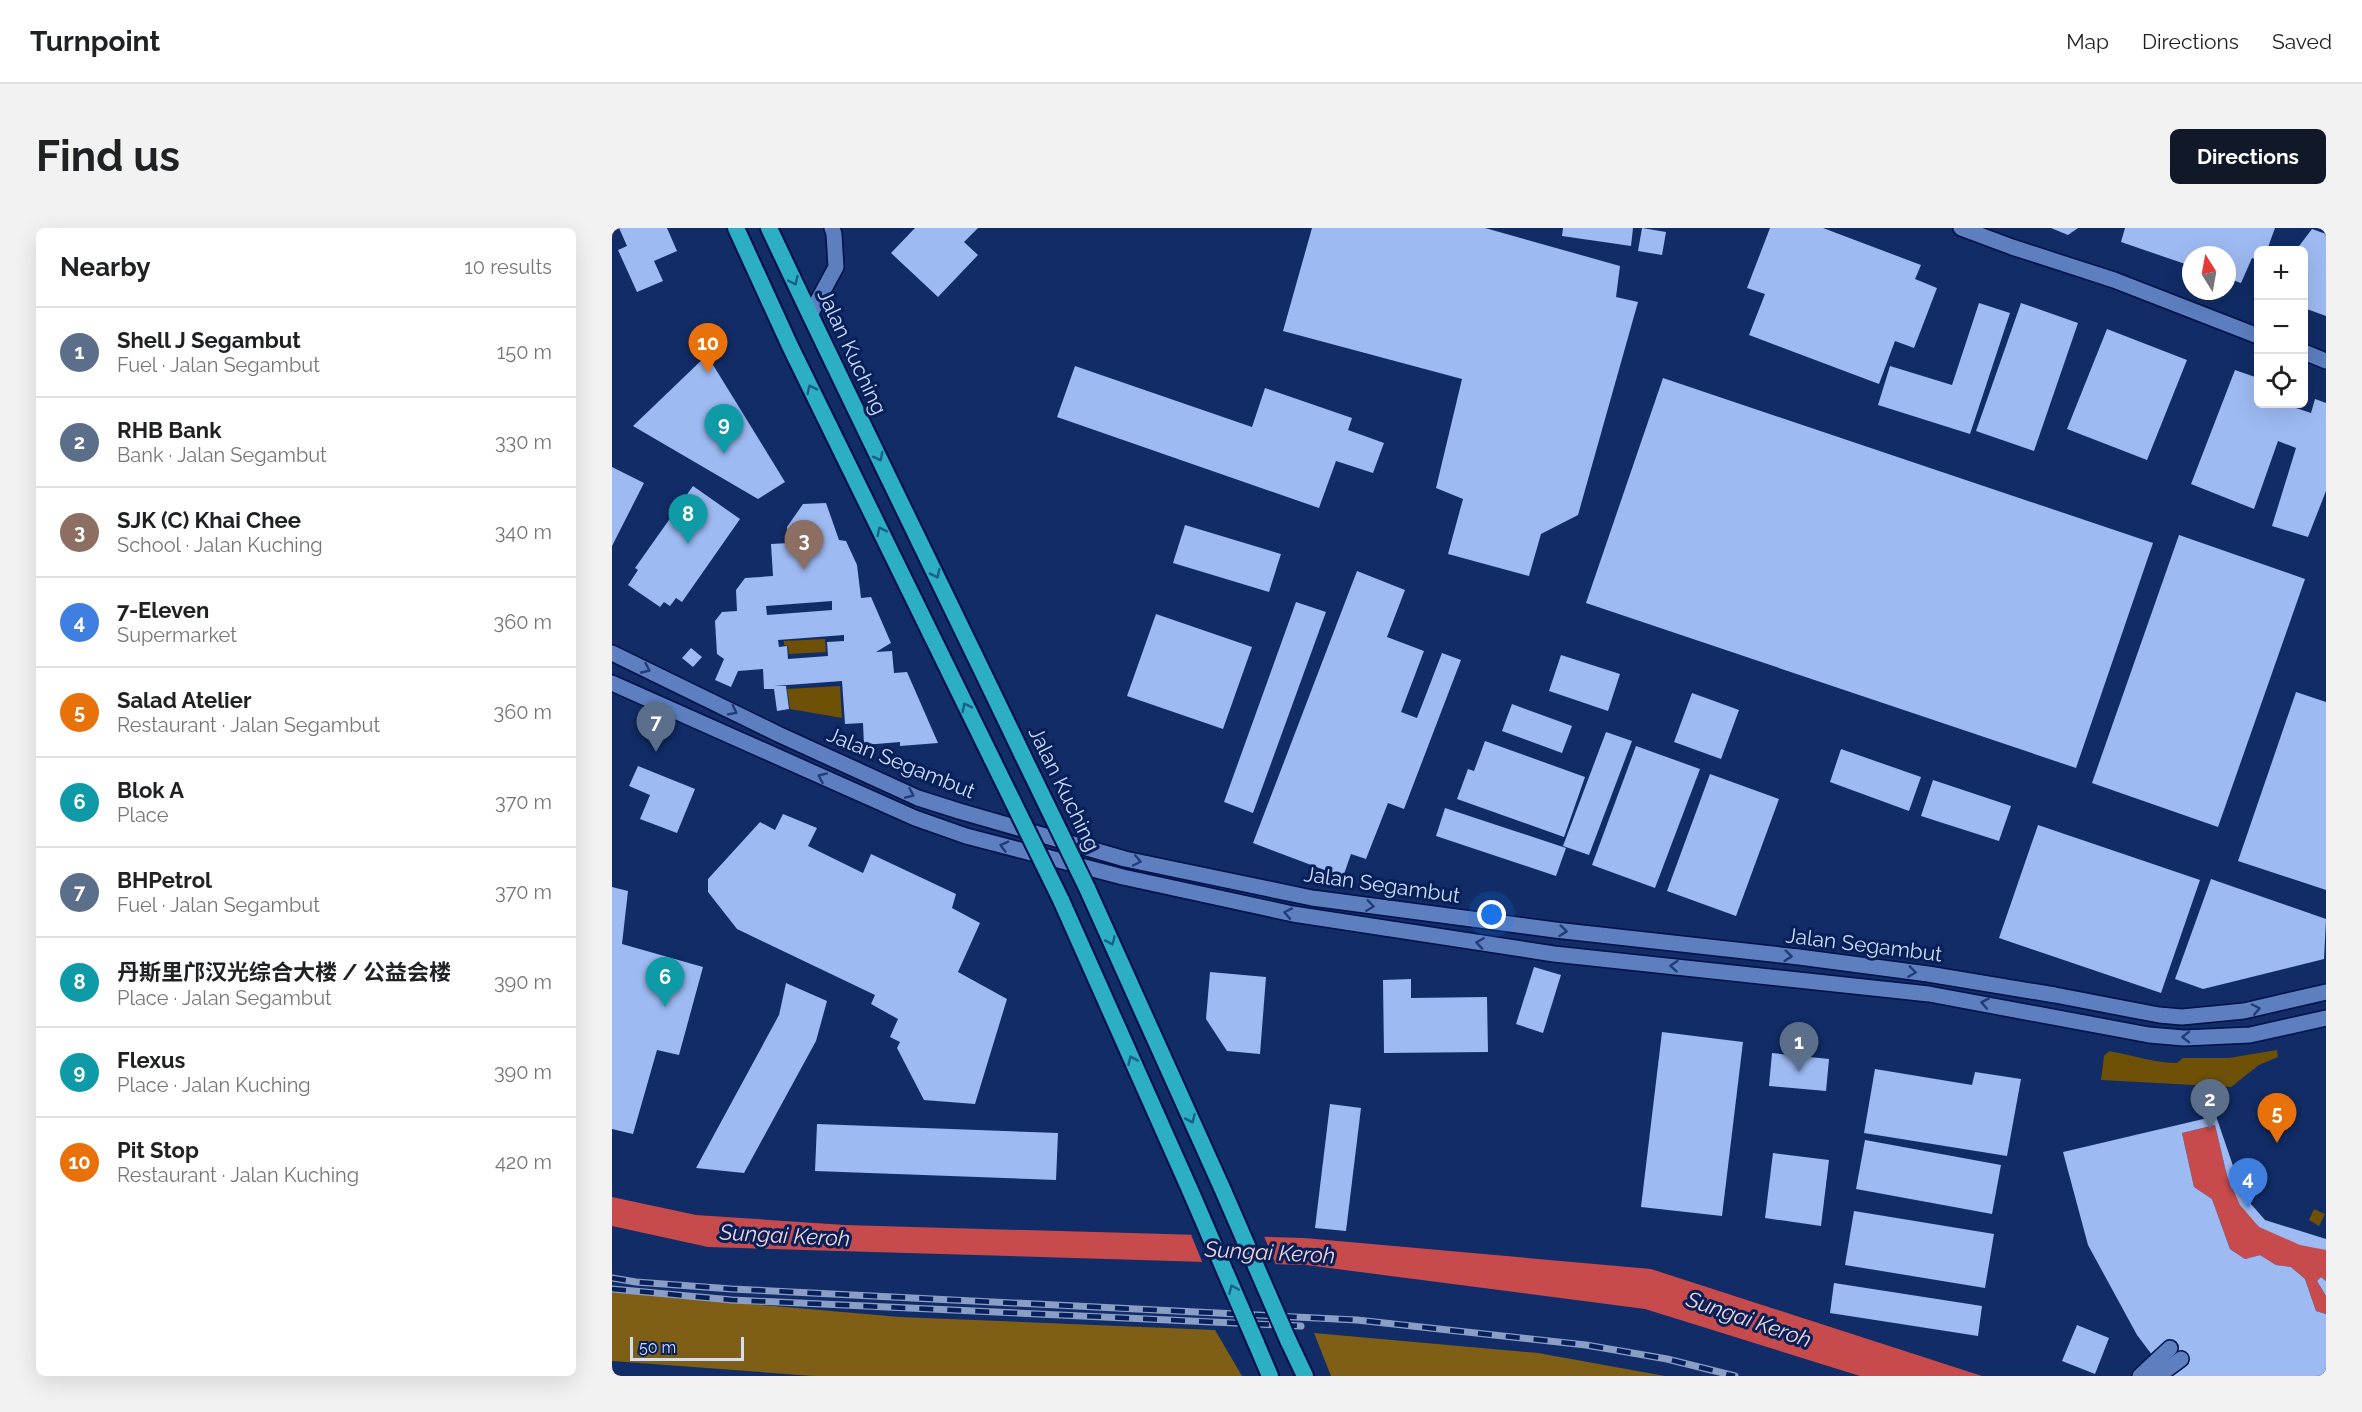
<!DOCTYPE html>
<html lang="en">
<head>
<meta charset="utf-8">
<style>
  body { margin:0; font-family:Raleway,"Noto Sans SC",sans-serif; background:#f2f2f2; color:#202124 }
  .controls { position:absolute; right:18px; top:18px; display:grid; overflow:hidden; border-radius:9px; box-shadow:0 6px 24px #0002 }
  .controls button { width:54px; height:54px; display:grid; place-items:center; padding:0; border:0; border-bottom:2px solid #e0e0e0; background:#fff; color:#202124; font:30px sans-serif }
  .compass { position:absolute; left:1570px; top:18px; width:54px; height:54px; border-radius:50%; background:#fff; box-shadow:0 6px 24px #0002; rotate:349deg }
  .scale { position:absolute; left:18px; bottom:15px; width:114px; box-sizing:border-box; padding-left:6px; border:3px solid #cedefb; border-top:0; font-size:16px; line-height:21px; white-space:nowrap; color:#cedefb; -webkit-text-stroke:4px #07205a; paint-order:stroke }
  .you { position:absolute; left:880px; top:687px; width:21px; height:21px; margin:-15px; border:4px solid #fff; border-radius:50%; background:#1a73e8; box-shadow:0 0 0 9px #1a73e833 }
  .badge { display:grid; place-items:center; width:39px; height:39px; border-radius:50%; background:#111827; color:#fff; font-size:20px; font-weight:700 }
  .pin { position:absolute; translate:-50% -50px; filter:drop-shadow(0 2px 3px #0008) }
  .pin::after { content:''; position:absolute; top:32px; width:21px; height:18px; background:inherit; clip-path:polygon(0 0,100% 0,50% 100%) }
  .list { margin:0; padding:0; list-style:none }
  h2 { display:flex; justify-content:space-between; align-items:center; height:78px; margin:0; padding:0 24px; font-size:26px }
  h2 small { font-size:20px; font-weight:400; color:#757577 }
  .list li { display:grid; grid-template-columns:39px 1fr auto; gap:18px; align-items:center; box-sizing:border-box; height:90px; padding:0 24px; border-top:2px solid #e0e0e0 }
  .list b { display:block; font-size:22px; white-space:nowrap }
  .list p { margin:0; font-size:20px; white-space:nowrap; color:#757577 }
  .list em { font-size:20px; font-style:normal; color:#757577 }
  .icon { flex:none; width:33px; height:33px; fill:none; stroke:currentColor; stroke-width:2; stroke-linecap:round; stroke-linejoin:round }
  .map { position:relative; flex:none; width:1714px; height:1148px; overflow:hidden; border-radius:9px }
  header { display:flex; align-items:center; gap:36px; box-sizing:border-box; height:84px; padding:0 30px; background:#fff; border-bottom:2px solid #e0e0e0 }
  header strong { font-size:28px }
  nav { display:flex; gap:33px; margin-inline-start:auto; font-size:21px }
  .intro { display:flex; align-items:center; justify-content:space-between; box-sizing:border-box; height:144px; padding:0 36px }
  h1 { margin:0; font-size:42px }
  .button { padding:15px 27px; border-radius:9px; background:#111827; color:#fff; font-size:21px; font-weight:700 }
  main { display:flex; gap:36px; padding:0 36px }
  aside { flex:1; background:#fff; border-radius:9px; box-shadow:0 6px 24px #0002 }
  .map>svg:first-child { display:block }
  .green { fill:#6e5006 }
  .forest { fill:#7f5f16 }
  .water { fill:#c74b4c }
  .pier { fill:#112c66 }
  .building { fill:#9dbaf2; fill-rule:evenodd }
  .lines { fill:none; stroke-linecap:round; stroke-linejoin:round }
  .minor-casing { stroke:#000f48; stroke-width:18 }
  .secondary-casing { stroke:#000f48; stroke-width:18 }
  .trunk-casing { stroke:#000f48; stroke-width:20 }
  .minor { stroke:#5d7fc0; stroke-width:15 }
  .secondary { stroke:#5d7fc0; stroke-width:15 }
  .trunk { stroke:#2cafc5; stroke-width:16 }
  .rail-casing { stroke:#8b9fc6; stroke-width:7 }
  .rail { stroke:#07205a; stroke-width:4.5; stroke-dasharray:14; stroke-linecap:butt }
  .trunk-bridge-casing { stroke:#000f48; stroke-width:20; stroke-linecap:butt }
  .trunk-bridge { stroke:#2cafc5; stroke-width:16 }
  .oneway { stroke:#18608a }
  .oneway2 { stroke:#213c79 }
  .labels { text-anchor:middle; stroke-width:6; stroke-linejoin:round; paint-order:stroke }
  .street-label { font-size:21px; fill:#cedefb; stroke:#07205a }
  .water-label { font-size:22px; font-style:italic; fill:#f5d4d1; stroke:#07205a }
</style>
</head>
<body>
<header>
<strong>Turnpoint</strong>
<nav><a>Map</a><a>Directions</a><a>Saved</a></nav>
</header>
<div class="intro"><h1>Find us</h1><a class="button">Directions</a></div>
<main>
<aside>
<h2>Nearby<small>10 results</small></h2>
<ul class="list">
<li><span class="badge" style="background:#5c6f8a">1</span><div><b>Shell J Segambut</b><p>Fuel · Jalan Segambut</p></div><em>150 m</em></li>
<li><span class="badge" style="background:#5c6f8a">2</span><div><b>RHB Bank</b><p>Bank · Jalan Segambut</p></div><em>330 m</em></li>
<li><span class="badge" style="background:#8d6e63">3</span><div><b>SJK (C) Khai Chee</b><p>School · Jalan Kuching</p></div><em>340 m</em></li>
<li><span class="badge" style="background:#3f7fe0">4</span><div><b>7-Eleven</b><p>Supermarket</p></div><em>360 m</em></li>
<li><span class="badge" style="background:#e8710a">5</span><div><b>Salad Atelier</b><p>Restaurant · Jalan Segambut</p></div><em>360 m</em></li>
<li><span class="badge" style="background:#0f9aa8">6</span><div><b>Blok A</b><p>Place</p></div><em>370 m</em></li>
<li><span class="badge" style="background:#5c6f8a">7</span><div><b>BHPetrol</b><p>Fuel · Jalan Segambut</p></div><em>370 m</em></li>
<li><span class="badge" style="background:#0f9aa8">8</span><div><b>丹斯里邝汉光综合大楼 / 公益会楼</b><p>Place · Jalan Segambut</p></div><em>390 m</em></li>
<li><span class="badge" style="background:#0f9aa8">9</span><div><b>Flexus</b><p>Place · Jalan Kuching</p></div><em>390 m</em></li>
<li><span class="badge" style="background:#e8710a">10</span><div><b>Pit Stop</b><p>Restaurant · Jalan Kuching</p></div><em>420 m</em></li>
</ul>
</aside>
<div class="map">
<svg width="1714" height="1148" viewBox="0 0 1714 1148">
  <rect width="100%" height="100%" fill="#112c66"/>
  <g class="green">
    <polygon points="213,411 214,424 177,426 176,418 172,417 172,413"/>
    <polygon points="228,458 230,490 178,481 175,461"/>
    <path d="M1665,822L1666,829L1647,837L1619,859L1489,852L1492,828L1497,823C1520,827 1543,835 1565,835L1571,830H1617Z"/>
    <polygon points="1702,981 1713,986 1707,998 1697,992"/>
  </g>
  <g class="forest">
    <polygon points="0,1064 288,1089 603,1102 630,1148 201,1148 0,1133"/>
    <polygon points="702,1105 926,1125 1053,1148 719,1148"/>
  </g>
  <g class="water">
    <polygon points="1603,897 1615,948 1647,999 1714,1022 1714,1053 1709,1049 1705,1053 1714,1068 1714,1086 1704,1083 1693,1051 1679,1039 1664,1037 1648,1027 1633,1031 1618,1021 1600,971 1582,959 1570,905"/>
    <polygon points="0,969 84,987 233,997 692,1010 1039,1041 1370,1148 1248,1148 1033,1081 694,1037 96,1019 0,998"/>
  </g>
  <polygon class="pier" points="578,1004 651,1006 665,1039 591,1036"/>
  <g class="building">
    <polygon points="7,0 55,0 65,23 42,33 51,53 25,64 6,22 15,18"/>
    <polygon points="303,0 366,0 352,14 366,27 326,69 279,25"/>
    <polygon points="700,0 873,0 1008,38 1004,69 1026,74 966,287 929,306 917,348 836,326 851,271 824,260 850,151 671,103"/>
    <polygon points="951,0 1021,0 1019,18 950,8"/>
    <polygon points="1030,0 1054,4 1050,27 1026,23"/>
    <polygon points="1158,0 1211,0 1309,37 1303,51 1325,60 1302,120 1283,113 1267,156 1137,107 1153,66 1135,60"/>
    <polygon points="1439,0 1466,0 1456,7"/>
    <polygon points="1513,0 1663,0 1655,22 1646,22 1646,32 1640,30 1629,55 1615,50 1615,27 1579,27 1579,38 1509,14"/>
    <polygon points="1700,1 1714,6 1714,88 1692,80 1692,22 1684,22"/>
    <polygon points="1367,75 1398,85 1358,206 1266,177 1278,138 1340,157"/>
    <polygon points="1409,75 1466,95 1422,223 1364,203"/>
    <polygon points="1495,101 1575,132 1535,232 1455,201"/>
    <polygon points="95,127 173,254 146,271 21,198"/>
    <polygon points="463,138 640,199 653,160 740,190 736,202 772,215 761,245 724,233 707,280 445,189"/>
    <polygon points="1623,142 1646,150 1646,176 1679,176 1678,178 1699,185 1703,171 1714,175 1714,263 1696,309 1660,298 1684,220 1666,213 1642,281 1579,256"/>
    <polygon points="1051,150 1541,315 1464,540 974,375"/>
    <polygon points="0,239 32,255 0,318"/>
    <polygon points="81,258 128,291 70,374 64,370 58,378 52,374 48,379 16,357 26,342 23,340"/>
    <path d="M214,275L227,312L234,313L245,337L249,370L259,369L279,415L264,424L280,423L282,445L295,444L326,515L288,518V514L252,517L251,495L233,496L230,453L162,458H174L177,481L165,483L162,461H152L151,441L126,443L119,459L103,452L112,431L105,426L103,393L110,384L125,383L124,362L133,350L161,348L159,316L176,315L175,299L191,276ZM220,373V382L155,387L154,378ZM232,407V413L215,414L216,428L176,431L175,418L167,419L166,412Z"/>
    <polygon points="573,297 669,326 657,364 561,335"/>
    <polygon points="1567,307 1693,351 1606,599 1480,555"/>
    <polygon points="745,343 793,362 775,409 812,423 789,484 805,490 830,425 849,432 792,581 776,575 754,631 739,626 731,649 641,615"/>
    <polygon points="684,374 714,384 641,585 612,574"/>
    <polygon points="544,386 640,419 611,501 515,468"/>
    <polygon points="79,420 90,429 81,439 70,430"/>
    <polygon points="949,427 1008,446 996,483 937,463"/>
    <polygon points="1684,464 1714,474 1714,662 1626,633"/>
    <polygon points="1080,465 1127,482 1109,531 1062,514"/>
    <polygon points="900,476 960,498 950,525 890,503"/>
    <polygon points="994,504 1020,513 977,627 951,618"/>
    <polygon points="873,513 973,549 952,609 845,571 856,541 862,543"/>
    <polygon points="1024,518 1088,541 1043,660 980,637"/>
    <polygon points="1229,521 1309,549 1297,583 1218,554"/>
    <polygon points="26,538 83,561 65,605 28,591 38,567 17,558"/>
    <polygon points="1098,546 1167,571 1124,688 1055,663"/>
    <polygon points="1321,552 1399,578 1387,613 1309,588"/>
    <polygon points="833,580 954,620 944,648 824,608"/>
    <polygon points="171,586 205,600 196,618 251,645 259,626 344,666 340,680 368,695 346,744 395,771 363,876 312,872 285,820 288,814 278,809 286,791 259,776 263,767 125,701 96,664 96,651 148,594 163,602"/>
    <polygon points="1426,597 1588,652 1549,765 1387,710"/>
    <polygon points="1599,651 1714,691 1712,731 1591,761 1563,751"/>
    <polygon points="0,659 16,663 10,716 91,739 67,827 45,822 21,906 0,901"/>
    <polygon points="922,739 949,747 931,805 904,796"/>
    <polygon points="598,744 654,749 648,826 615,823 594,791"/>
    <polygon points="799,751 799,770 875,769 876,824 772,825 771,752"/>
    <polygon points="174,755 215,773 204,813 132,945 84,940 167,787"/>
    <polygon points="1050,804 1131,814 1110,988 1029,979"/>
    <polygon points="1160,825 1217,831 1214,863 1157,858"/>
    <polygon points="1263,841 1360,857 1363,844 1409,851 1395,928 1252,905"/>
    <polygon points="718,876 749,880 734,1003 703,1000"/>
    <polygon points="1604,888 1631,967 1653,992 1714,1011 1714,1022 1688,1017 1647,999 1628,977 1615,948 1603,897 1570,905 1582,959 1600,971 1618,1021 1633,1031 1648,1027 1664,1037 1679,1039 1693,1051 1704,1083 1714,1086 1714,1148 1556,1148 1525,1107 1476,1017 1451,924"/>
    <polygon points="205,896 446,905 444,952 203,943"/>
    <polygon points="1253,912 1389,937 1380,986 1244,961"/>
    <polygon points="1161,925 1217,932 1209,998 1153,990"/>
    <polygon points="1242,983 1382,1006 1373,1060 1233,1037"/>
    <polygon points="1709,1049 1714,1053 1714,1068 1705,1053"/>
    <polygon points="1222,1055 1370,1078 1366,1108 1218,1085"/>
    <polygon points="1465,1097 1497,1110 1483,1146 1450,1133"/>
  </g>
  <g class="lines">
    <defs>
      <g id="minor">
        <polyline points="1349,0 1400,19 1502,52 1646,108"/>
        <polyline points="198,87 224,39 222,6 220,0"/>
        <polyline points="1692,124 1714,133"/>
        <polyline points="1528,1148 1558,1120"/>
        <polyline points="1546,1148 1569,1131"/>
      </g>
      <g id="secondary">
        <polyline points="0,425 166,506 306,570 347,583 513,631 700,670 943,702 1187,729 1316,746 1443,767 1547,787 1570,789 1632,783 1714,764"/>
        <polyline points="0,455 303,590 354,608 511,649 681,686 942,726 1317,766 1537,807 1572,810 1638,807 1714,790"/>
      </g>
      <g id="trunk">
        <polyline points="124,0 178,118 380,531"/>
        <path d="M157,0C240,177 327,352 411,528"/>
        <polyline points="475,660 610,960"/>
        <polyline points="449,672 578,962"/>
        <polyline points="676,1112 693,1148"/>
        <polyline points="644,1115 658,1148"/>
      </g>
    </defs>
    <use href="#minor" class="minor-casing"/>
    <use href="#secondary" class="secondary-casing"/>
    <use href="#trunk" class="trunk-casing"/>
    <use href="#minor" class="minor"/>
    <use href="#secondary" class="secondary"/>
    <use href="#trunk" class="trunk"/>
    <defs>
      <g id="rail">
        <polyline points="0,1050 24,1054 120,1061 745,1092 974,1117 1055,1131 1123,1148"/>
        <polyline points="0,1061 120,1072 689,1098"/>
      </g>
    </defs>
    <use href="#rail" class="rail-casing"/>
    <use href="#rail" class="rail"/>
    <defs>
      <g id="trunk-bridge">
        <polyline points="411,528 475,660"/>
        <polyline points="380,531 449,672"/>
        <polyline points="610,960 676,1112"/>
        <polyline points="578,962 644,1115"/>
      </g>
    </defs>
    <use href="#trunk-bridge" class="trunk-bridge-casing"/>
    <use href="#trunk-bridge" class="trunk-bridge"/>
  </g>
  <defs><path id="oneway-chevron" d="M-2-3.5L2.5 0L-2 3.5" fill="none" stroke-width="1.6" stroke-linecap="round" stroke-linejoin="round" transform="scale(1.5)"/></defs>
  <g class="oneway">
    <use href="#oneway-chevron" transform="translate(182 53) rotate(65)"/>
    <use href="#oneway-chevron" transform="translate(199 161) rotate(-116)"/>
    <use href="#oneway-chevron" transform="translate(267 229) rotate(63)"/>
    <use href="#oneway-chevron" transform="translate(269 303) rotate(-116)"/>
    <use href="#oneway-chevron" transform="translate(324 346) rotate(64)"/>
    <use href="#oneway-chevron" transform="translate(354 479) rotate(-116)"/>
    <use href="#oneway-chevron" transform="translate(499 713) rotate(66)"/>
    <use href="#oneway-chevron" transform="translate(520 832) rotate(-114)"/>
    <use href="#oneway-chevron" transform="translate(579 891) rotate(66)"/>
    <use href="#oneway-chevron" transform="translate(621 1061) rotate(-113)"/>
  </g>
  <g class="oneway2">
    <use href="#oneway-chevron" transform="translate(34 441) rotate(25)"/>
    <use href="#oneway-chevron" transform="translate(121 483) rotate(27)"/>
    <use href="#oneway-chevron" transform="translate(210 549) rotate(-156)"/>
    <use href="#oneway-chevron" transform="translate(298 566) rotate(24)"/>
    <use href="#oneway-chevron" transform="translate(392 618) rotate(-165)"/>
    <use href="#oneway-chevron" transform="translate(525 633) rotate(12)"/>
    <use href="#oneway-chevron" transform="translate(758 678) rotate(8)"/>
    <use href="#oneway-chevron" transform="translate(676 685) rotate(-169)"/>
    <use href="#oneway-chevron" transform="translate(951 703) rotate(6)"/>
    <use href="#oneway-chevron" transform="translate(868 715) rotate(-171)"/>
    <use href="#oneway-chevron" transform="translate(1176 728) rotate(6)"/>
    <use href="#oneway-chevron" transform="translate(1062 738) rotate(-175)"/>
    <use href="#oneway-chevron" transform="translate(1300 744) rotate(8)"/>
    <use href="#oneway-chevron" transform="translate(1373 775) rotate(-170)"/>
    <use href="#oneway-chevron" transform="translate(1644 781) rotate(-12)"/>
    <use href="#oneway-chevron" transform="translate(1574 809) rotate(180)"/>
  </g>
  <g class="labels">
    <g class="street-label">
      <text transform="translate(240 124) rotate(65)" y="7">Jalan Kuching</text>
      <text transform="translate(289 535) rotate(22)" y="7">Jalan Segambut</text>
      <text transform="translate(452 561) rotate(64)" y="7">Jalan Kuching</text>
      <text transform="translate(770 657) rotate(8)" y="7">Jalan Segambut</text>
      <text transform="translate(1252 717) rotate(7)" y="7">Jalan Segambut</text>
    </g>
    <g class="water-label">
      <text transform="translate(173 1007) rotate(3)" y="8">Sungai Keroh</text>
      <text transform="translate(658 1024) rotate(3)" y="8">Sungai Keroh</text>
      <text transform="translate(1137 1091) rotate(19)" y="8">Sungai Keroh</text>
    </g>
  </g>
</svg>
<div class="controls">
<button>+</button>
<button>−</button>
<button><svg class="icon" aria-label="locate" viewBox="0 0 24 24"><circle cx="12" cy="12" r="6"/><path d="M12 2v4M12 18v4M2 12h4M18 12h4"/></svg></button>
</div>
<svg class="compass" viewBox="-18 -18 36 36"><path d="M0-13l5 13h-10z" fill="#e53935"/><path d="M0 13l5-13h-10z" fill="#757577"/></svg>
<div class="scale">50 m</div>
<div class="you"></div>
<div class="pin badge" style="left:1187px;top:844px;background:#5c6f8a">1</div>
<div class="pin badge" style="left:1598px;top:901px;background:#5c6f8a">2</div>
<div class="pin badge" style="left:192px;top:342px;background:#8d6e63">3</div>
<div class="pin badge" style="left:1636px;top:980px;background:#3f7fe0">4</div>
<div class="pin badge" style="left:1665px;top:915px;background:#e8710a">5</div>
<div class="pin badge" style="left:53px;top:779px;background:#0f9aa8">6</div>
<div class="pin badge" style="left:44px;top:524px;background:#5c6f8a">7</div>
<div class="pin badge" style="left:76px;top:316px;background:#0f9aa8">8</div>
<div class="pin badge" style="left:112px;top:226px;background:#0f9aa8">9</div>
<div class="pin badge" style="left:96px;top:145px;background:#e8710a">10</div>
</div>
</main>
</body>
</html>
